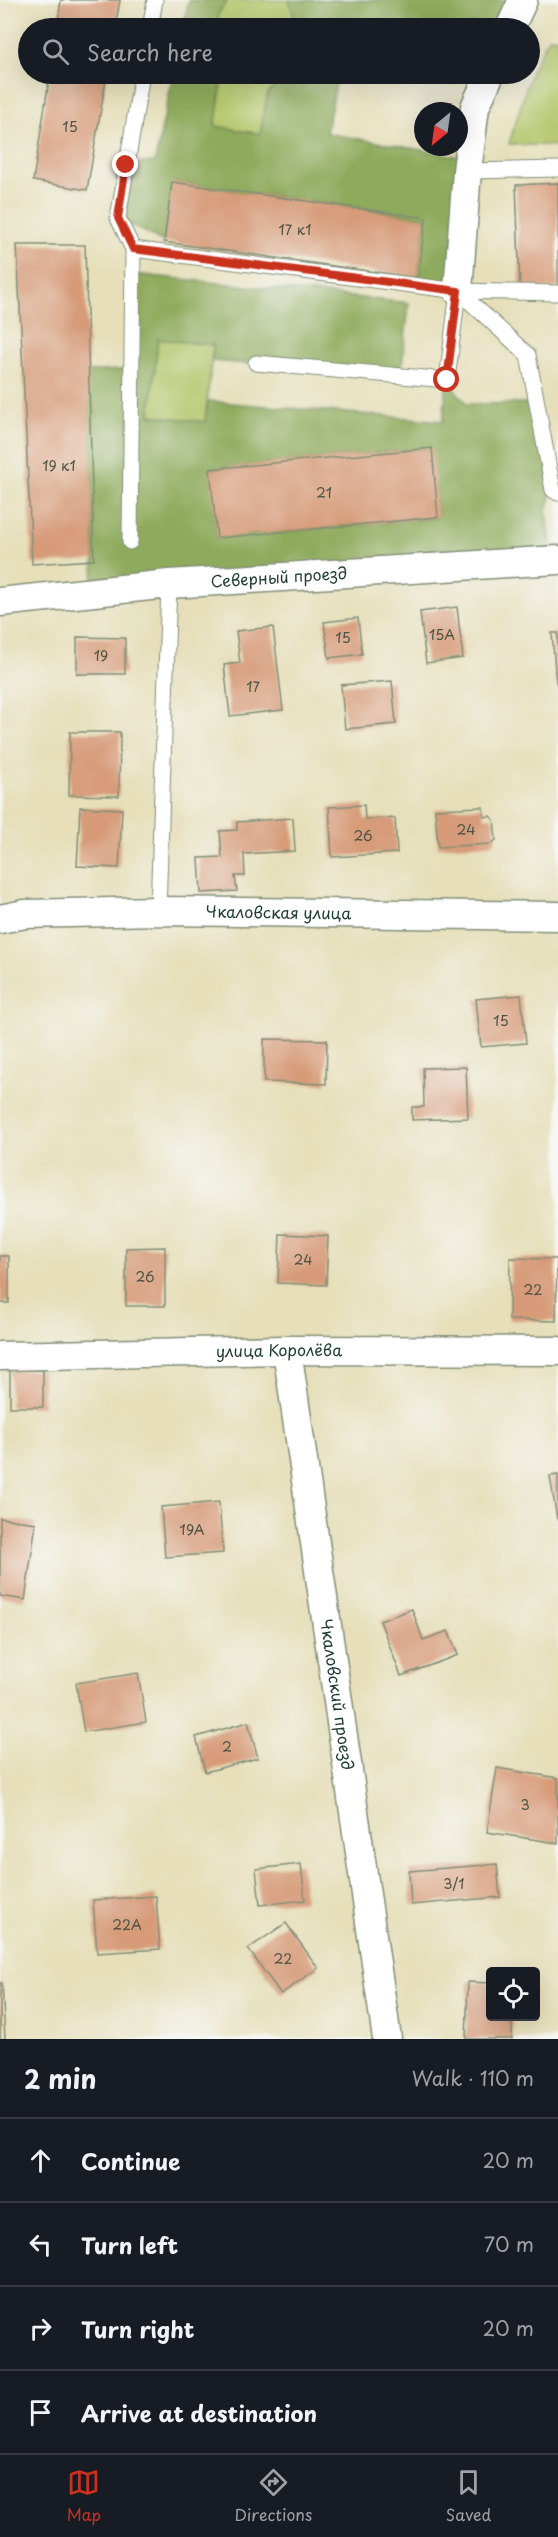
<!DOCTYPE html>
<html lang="en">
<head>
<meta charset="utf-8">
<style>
  body { margin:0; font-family:"Playpen Sans",sans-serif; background:#242831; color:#f1f3f6 }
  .controls { position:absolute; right:18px; bottom:18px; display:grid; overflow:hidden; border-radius:6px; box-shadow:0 6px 24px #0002 }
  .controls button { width:54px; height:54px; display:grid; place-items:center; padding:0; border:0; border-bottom:2px solid #363941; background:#171b24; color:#f1f3f6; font:30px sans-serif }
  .compass { position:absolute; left:414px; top:102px; width:54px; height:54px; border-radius:50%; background:#171b24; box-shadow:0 6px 24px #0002; rotate:209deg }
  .stop { position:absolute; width:18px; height:18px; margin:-14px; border:4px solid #c8321e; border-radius:50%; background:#fff }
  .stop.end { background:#c8321e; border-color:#fff; box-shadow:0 2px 6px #0008 }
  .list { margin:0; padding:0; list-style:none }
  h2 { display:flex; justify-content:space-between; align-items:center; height:78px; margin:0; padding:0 24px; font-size:26px }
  h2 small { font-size:20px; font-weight:400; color:#9ea1a6 }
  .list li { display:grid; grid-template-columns:39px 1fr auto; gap:18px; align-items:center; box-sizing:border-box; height:84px; padding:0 24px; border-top:2px solid #363941 }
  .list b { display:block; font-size:22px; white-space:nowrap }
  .list em { font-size:20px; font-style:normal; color:#9ea1a6 }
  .icon { flex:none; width:33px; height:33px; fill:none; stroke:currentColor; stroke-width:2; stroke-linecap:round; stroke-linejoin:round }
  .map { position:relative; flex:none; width:558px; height:2039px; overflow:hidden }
  .search { position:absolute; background:#171b24; box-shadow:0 6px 24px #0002; left:18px; right:18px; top:18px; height:66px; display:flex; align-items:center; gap:15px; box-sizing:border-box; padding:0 21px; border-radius:33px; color:#9ea1a6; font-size:22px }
  .sheet { height:414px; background:#171b24 }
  nav { display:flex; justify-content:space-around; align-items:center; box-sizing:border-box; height:84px; border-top:2px solid #363941; background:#171b24; font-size:16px; color:#9ea1a6 }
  nav a { display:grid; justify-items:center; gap:3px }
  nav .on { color:#c8321e }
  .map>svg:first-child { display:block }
  .green { fill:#b3c568; stroke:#69814e; stroke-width:1.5 }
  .forest { fill:#8eaa5c; stroke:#567448; stroke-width:1.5; fill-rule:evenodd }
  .building { fill:#d79b79 }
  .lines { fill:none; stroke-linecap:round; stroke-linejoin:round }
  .lane-casing { stroke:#828e77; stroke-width:17 }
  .street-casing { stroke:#828e77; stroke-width:31 }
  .lane { stroke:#fff; stroke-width:15 }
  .street { stroke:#fff; stroke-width:28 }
  .route { stroke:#c8321e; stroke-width:8 }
  .labels { text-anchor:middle; stroke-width:5; stroke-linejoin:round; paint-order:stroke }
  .number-label { font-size:14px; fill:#4d5445 }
  .street-label { font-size:16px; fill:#1f3d34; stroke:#f6f6f2 }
</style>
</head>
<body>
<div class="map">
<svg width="558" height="2039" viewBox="0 0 558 2039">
  <rect width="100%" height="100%" fill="#f6f6f2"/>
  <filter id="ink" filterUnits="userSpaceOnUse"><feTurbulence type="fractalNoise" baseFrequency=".0167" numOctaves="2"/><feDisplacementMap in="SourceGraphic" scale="12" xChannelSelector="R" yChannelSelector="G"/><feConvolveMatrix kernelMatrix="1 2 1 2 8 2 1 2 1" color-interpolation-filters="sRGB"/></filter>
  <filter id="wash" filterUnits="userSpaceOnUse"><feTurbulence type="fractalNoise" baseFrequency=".008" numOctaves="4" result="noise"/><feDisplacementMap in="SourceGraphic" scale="24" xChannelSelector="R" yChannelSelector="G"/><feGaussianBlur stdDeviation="1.35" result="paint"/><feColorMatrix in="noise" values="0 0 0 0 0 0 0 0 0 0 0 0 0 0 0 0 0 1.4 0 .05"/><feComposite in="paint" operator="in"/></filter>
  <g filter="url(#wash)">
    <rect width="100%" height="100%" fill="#e6dfba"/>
    <g class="green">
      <polygon points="228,0 289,0 298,28 216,28 219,12"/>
      <polygon points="549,37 558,38 558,146 509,144 532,69"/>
      <polygon points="223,74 289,74 268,93 260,134 215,126"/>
      <polygon points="158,339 213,345 205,422 150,416"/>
    </g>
    <g class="forest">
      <polygon points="189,0 228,0 219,12 216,28 183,28"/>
      <polygon points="289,0 523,0 510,28 490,28 473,23 471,28 298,28"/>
      <polygon points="173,74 223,74 215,126 260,134 268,93 289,74 338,74 326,133 468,158 458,291 417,286 426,218 173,182 164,242 118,218 126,165 155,162"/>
      <path d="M133,274L409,303L401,376L212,361L213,345L158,339L150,415L205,422L208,401L443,421L447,380L467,404L537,403L553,490L547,510L553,560L92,594L94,560L87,372L132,369ZM431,448L438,517L217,538L211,469Z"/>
    </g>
    <g id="blocks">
      <g class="building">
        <polygon points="61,0 120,0 115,28 57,28"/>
        <polygon points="50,74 107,74 87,190 33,181"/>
        <polygon points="172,182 426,218 418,278 164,242"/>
        <polygon points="558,183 558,288 520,289 516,185"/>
        <polygon points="17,245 85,245 94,560 32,564"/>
        <polygon points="432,448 438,517 217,538 210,469"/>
        <polygon points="457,607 463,658 426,663 420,612"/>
        <polygon points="358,618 362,654 329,658 324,622"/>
        <polygon points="273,627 283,710 230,716 224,665 240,663 236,631"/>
        <polygon points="552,633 558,633 558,682 556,683"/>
        <polygon points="77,637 125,638 125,674 77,674"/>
        <polygon points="392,681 396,724 345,729 341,685"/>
        <polygon points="70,732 120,732 119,796 69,795"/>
        <polygon points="364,805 365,819 395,818 397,853 332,857 329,807"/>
        <polygon points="80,807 122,809 119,868 77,866"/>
        <polygon points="483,807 484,817 490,816 494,820 496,840 491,844 438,847 435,809"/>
        <polygon points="293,818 295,851 244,854 245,876 235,876 237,891 201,893 199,858 222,857 220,831 237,830 237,822"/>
        <polygon points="521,995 526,1043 481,1047 476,999"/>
        <polygon points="264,1039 327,1040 326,1084 264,1082"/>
        <polygon points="466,1067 468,1118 412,1120 412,1107 424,1107 423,1068"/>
        <polygon points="280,1234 328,1236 326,1285 278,1283"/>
        <polygon points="165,1247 165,1306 126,1306 126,1248"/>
        <rect x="0" y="1256" width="9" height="47"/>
        <polygon points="510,1258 557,1259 556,1321 509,1320"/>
        <rect x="10" y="1370" width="33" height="37"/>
        <polygon points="558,1475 558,1519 557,1519 550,1476"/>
        <polygon points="219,1502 223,1553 165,1557 161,1507"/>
        <polygon points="0,1518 36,1523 25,1600 0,1596"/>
        <polygon points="412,1609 423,1640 448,1631 458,1655 401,1676 380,1621"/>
        <polygon points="138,1673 146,1722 84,1732 76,1683"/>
        <polygon points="248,1722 258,1758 205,1772 196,1737"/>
        <polygon points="497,1768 558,1778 558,1843 487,1832"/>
        <polygon points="301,1864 305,1900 260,1905 256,1869"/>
        <polygon points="497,1864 500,1897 411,1905 409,1871"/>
        <polygon points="156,1896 160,1949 97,1953 93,1900"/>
        <polygon points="286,1923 318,1968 281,1994 248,1949"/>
        <polygon points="468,1982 490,1983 490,2016 512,2016 512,2039 466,2039"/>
        <polygon points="0,1983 2,1983 5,2039 0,2039"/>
      </g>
    </g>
  </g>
  <g filter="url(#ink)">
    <use href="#blocks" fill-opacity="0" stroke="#828e77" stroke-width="1.5"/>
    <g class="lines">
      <defs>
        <g id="lane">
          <polyline points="150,28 155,0"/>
          <polyline points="467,171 558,169"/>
          <polyline points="133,249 118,218 142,74"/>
          <polyline points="458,291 528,355 553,490 558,493"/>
          <polyline points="256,363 447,380 458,291"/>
          <polyline points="130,542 133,249 458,291 558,293"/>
          <polyline points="158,911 169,584"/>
        </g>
        <g id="street">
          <polyline points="510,28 523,0"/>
          <polyline points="458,291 467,171 475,107 490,74"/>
          <path id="s1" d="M0,602L169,584L558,560"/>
          <path id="s2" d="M0,919L25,914L158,911L558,916"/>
          <path id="s3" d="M287,1350L387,2039"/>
          <path id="s4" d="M0,1356L287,1350L558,1351"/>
        </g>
      </defs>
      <use href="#lane" class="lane-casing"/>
      <use href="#street" class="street-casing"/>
      <use href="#lane" class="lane"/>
      <use href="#street" class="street"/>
    </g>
  </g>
  <g class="lines" filter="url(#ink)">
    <polyline class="route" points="126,165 118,218 133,249 458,291 447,380"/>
  </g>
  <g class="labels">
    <g class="number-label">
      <text x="70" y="132">15</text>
      <text x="295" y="235">17 к1</text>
      <text x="59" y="471">19 к1</text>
      <text x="324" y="498">21</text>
      <text x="442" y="640">15А</text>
      <text x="343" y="643">15</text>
      <text x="101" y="661">19</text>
      <text x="253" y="692">17</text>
      <text x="466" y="835">24</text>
      <text x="363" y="841">26</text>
      <text x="501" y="1026">15</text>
      <text x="303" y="1265">24</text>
      <text x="145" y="1282">26</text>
      <text x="533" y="1295">22</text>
      <text x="192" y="1535">19А</text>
      <text x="227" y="1752">2</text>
      <text x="525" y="1810">3</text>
      <text x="454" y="1889">3/1</text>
      <text x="127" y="1930">22А</text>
      <text x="283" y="1964">22</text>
    </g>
    <g class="street-label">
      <text dy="6" stroke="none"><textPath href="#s1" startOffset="280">Северный проезд</textPath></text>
      <text dy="6" stroke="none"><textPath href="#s2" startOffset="279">Чкаловская улица</textPath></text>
      <text dy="6" stroke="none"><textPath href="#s4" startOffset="279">улица Королёва</textPath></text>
      <text dy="6" stroke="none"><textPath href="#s3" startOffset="348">Чкаловский проезд</textPath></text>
    </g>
  </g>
</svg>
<div class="controls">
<button><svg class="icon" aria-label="locate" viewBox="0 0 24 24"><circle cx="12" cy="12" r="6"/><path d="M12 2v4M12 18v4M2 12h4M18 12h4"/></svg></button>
</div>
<svg class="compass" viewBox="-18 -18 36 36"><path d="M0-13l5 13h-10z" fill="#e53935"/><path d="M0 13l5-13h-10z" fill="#9ea1a6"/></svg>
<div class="stop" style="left:447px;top:380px"></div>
<div class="stop end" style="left:126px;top:165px"></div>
<div class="search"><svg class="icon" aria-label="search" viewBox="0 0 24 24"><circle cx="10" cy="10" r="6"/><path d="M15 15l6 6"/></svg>Search here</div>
</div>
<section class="sheet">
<h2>2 min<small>Walk · 110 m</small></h2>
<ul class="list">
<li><svg class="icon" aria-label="ahead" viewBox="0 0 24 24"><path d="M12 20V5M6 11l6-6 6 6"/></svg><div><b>Continue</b></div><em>20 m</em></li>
<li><svg class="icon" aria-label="left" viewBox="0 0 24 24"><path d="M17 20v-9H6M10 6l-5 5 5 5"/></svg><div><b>Turn left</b></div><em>70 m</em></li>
<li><svg class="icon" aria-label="right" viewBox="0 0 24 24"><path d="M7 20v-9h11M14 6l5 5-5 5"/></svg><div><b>Turn right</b></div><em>20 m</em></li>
<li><svg class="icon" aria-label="arrive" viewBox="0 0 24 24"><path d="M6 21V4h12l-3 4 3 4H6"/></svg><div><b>Arrive at destination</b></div></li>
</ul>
</section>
<nav>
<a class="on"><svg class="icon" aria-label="map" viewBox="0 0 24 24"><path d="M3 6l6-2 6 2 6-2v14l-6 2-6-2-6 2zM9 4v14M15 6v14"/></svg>Map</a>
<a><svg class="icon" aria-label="directions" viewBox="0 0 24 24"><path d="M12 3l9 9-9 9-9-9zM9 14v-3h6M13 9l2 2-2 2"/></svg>Directions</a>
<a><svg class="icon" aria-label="saved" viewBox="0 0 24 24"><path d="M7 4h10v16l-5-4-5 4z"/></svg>Saved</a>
</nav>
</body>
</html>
